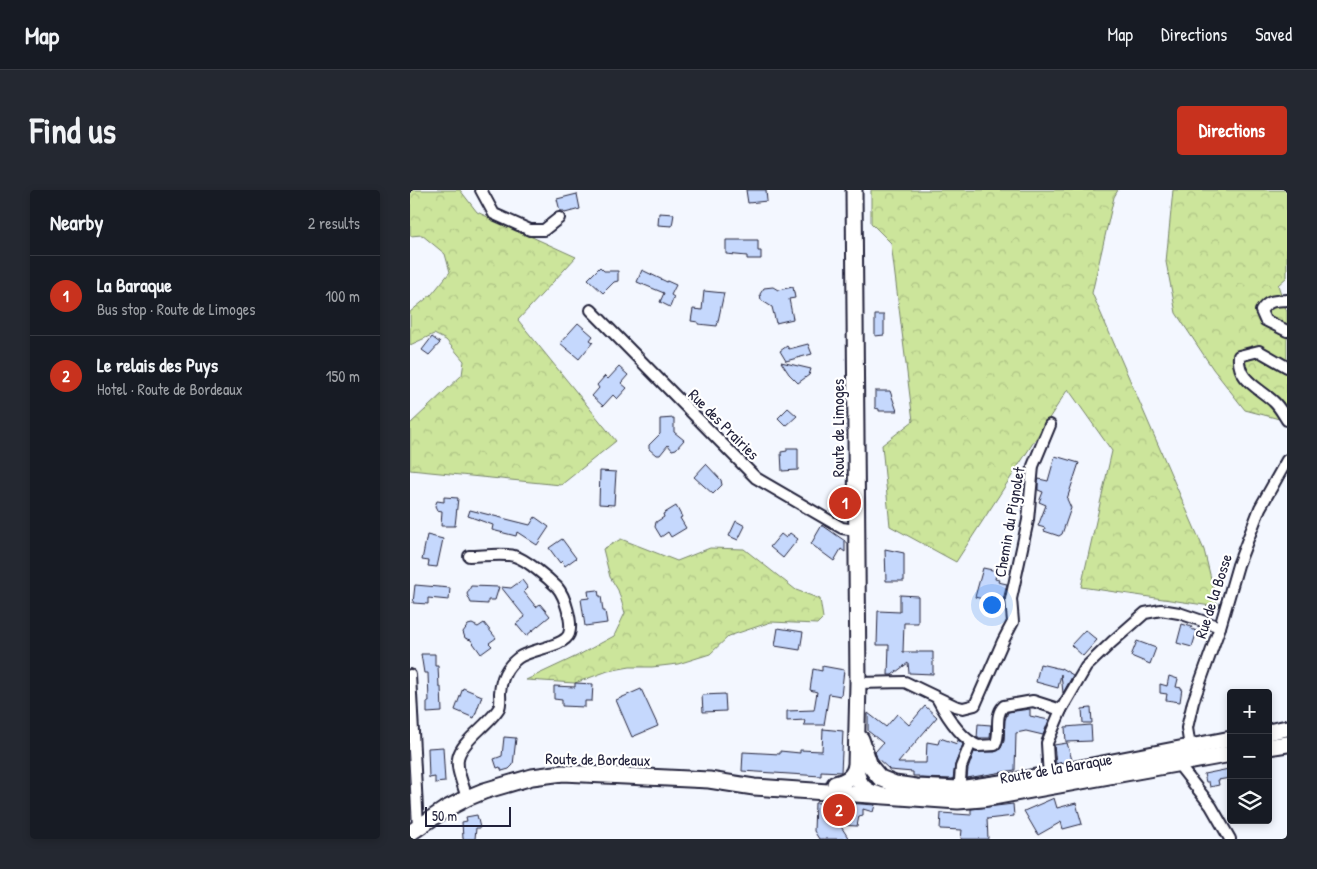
<!DOCTYPE html>
<html lang="en">
<head>
<meta charset="utf-8">
<style>
  body { margin:0; font-family:"Patrick Hand",sans-serif; background:#242831; color:#f1f3f6 }
  .controls { position:absolute; right:15px; bottom:15px; display:grid; overflow:hidden; border-radius:5px; box-shadow:0 2px 8px #0003 }
  .controls button { width:45px; height:45px; display:grid; place-items:center; padding:0; border:0; border-bottom:1px solid #363941; background:#171b24; color:#f1f3f6; font:25px sans-serif }
  .scale { position:absolute; left:15px; bottom:12px; width:86px; box-sizing:border-box; padding-left:5px; border:2px solid #22223b; border-top:0; font-size:14px; line-height:18px; white-space:nowrap; color:#22223b; -webkit-text-stroke:4px #fff; paint-order:stroke }
  .you { position:absolute; left:581px; top:414px; width:18px; height:18px; margin:-12px; border:4px solid #fff; border-radius:50%; background:#1a73e8; box-shadow:0 0 0 8px #1a73e833 }
  .badge { display:grid; place-items:center; width:32px; height:32px; border-radius:50%; background:#c8321e; color:#fff; font-size:16px; font-weight:700 }
  .pin { position:absolute; translate:-50% -50%; border:2px solid #fff; box-shadow:0 1px 5px #0006 }
  .list { margin:0; padding:0; list-style:none }
  h2 { display:flex; justify-content:space-between; align-items:center; height:65px; margin:0; padding:0 20px; font-size:21px }
  h2 small { font-size:16px; font-weight:400; color:#9ea1a6 }
  .list li { display:grid; grid-template-columns:32px 1fr auto; gap:15px; align-items:center; box-sizing:border-box; height:80px; padding:0 20px; border-top:1px solid #363941 }
  .list b { display:block; font-size:19px; white-space:nowrap }
  .list p { margin:0; font-size:16px; white-space:nowrap; color:#9ea1a6 }
  .list em { font-size:16px; font-style:normal; color:#9ea1a6 }
  .icon { flex:none; width:28px; height:28px; fill:none; stroke:currentColor; stroke-width:2; stroke-linecap:round; stroke-linejoin:round }
  .map { position:relative; flex:none; width:877px; height:649px; overflow:hidden; border-radius:5px }
  header { display:flex; align-items:center; gap:30px; box-sizing:border-box; height:70px; padding:0 25px; background:#171b24; border-bottom:1px solid #363941 }
  header strong { font-size:24px }
  nav { display:flex; gap:28px; margin-inline-start:auto; font-size:18px }
  .intro { display:flex; align-items:center; justify-content:space-between; box-sizing:border-box; height:120px; padding:0 30px }
  h1 { margin:0; font-size:35px }
  .button { padding:12px 22px; border-radius:5px; background:#c8321e; color:#fff; font-size:18px; font-weight:700 }
  main { display:flex; gap:30px; padding:0 30px }
  aside { flex:1; background:#171b24; border-radius:5px; box-shadow:0 2px 8px #0003 }
  .map>svg:first-child { display:block }
  .forest { fill:url(#forest-crowns); stroke:#77846b }
  .building { fill:#c5d8fd; stroke:#22223b }
  .lines { fill:none; stroke-linecap:round; stroke-linejoin:round }
  .street-casing { stroke:#22223b; stroke-width:14 }
  .primary-casing { stroke:#22223b; stroke-width:19 }
  .street { stroke:#fff; stroke-width:10 }
  .primary { stroke:#fff; stroke-width:15 }
  .labels { text-anchor:middle; stroke-width:4.5; stroke-linejoin:round; paint-order:stroke }
  .street-label { font-size:16px; fill:#22223b; stroke:#fff }
</style>
</head>
<body>
<header>
<strong>Map</strong>
<nav><a>Map</a><a>Directions</a><a>Saved</a></nav>
</header>
<div class="intro"><h1>Find us</h1><a class="button">Directions</a></div>
<main>
<aside>
<h2>Nearby<small>2 results</small></h2>
<ul class="list">
<li><span class="badge">1</span><div><b>La Baraque</b><p>Bus stop · Route de Limoges</p></div><em>100 m</em></li>
<li><span class="badge">2</span><div><b>Le relais des Puys</b><p>Hotel · Route de Bordeaux</p></div><em>150 m</em></li>
</ul>
</aside>
<div class="map">
<svg width="877" height="649" viewBox="0 0 877 649">
  <defs>
    <pattern id="forest-crowns" width="20" height="18" patternUnits="userSpaceOnUse" patternTransform="scale(1.25)"><rect width="20" height="18" fill="#cce59b"/><path d="M2 6a3 3 0 1 1 6 0M12 15a3 3 0 1 1 6 0" fill="none" stroke="#afc486"/></pattern>
  </defs>
  <rect width="100%" height="100%" fill="#f3f7ff"/>
  <filter id="ink" filterUnits="userSpaceOnUse"><feTurbulence type="fractalNoise" baseFrequency=".02" numOctaves="2"/><feDisplacementMap in="SourceGraphic" scale="10" xChannelSelector="R" yChannelSelector="G"/><feConvolveMatrix kernelMatrix="1 2 1 2 8 2 1 2 1" color-interpolation-filters="sRGB"/></filter>
  <g filter="url(#ink)">
    <g class="forest">
      <polygon points="0,0 50,0 67,22 166,67 108,130 206,251 151,295 0,280 0,234 52,185 54,171 36,150 24,144 0,155 0,122 22,104 40,82 35,64 12,45 0,46"/>
      <polygon points="461,0 708,0 704,7 682,103 794,360 808,417 671,397 702,261 658,199 546,372 480,336 472,255 503,231 481,53 461,33"/>
      <polygon points="763,0 877,0 877,87 868,95 877,122 877,231 835,220 803,179 766,123 756,72"/>
      <polygon points="211,349 267,371 300,358 334,359 386,400 410,409 413,428 407,434 361,432 319,446 300,464 268,474 242,477 220,477 198,481 165,493 116,490 167,466 204,446 215,423 208,400 200,387 193,359"/>
    </g>
    <g class="building">
      <polygon points="336,0 356,0 357,11 338,13"/>
      <polygon points="167,4 170,19 155,23 154,21 150,21 147,9"/>
      <polygon points="249,23 264,24 262,36 248,35"/>
      <polygon points="316,50 348,50 348,61 351,61 351,69 337,69 337,66 316,64"/>
      <polygon points="190,77 194,81 208,81 208,91 204,92 193,103 178,89"/>
      <polygon points="232,80 257,92 257,91 266,95 261,105 264,107 260,117 250,112 254,103 227,92"/>
      <polygon points="363,97 368,100 383,97 385,108 379,109 383,129 366,133 362,117 351,110 350,104 354,98"/>
      <polygon points="294,101 314,103 307,136 288,134 288,132 281,131 283,119 292,120"/>
      <polygon points="465,125 474,125 474,145 465,146"/>
      <polygon points="168,133 183,146 180,150 183,152 169,169 150,153"/>
      <polygon points="22,147 30,153 19,165 12,160"/>
      <polygon points="398,154 402,164 376,171 370,161 377,156 379,159"/>
      <polygon points="371,172 401,179 399,185 388,193 379,184"/>
      <polygon points="209,177 218,185 211,193 217,198 207,209 203,205 193,216 182,206 189,198 187,195 195,186 198,189"/>
      <polygon points="465,201 480,201 487,221 469,221 469,219 465,218"/>
      <polygon points="378,218 387,226 376,236 368,228"/>
      <polygon points="264,228 264,242 274,250 266,259 262,260 258,255 250,265 246,265 239,259 239,255 250,244 250,229"/>
      <polygon points="377,258 388,258 388,280 372,281 371,262 377,261"/>
      <polygon points="645,266 669,273 657,309 661,318 652,344 649,346 634,341 635,338 628,336 636,315 629,312 633,302 628,300 628,292 629,289 638,291"/>
      <polygon points="296,274 311,290 312,295 303,304 284,287"/>
      <polygon points="190,281 206,282 204,315 189,314"/>
      <polygon points="34,307 48,308 45,336 31,336 32,321 27,320 25,316 27,311 34,312"/>
      <polygon points="266,316 272,327 270,328 276,338 261,347 258,342 251,347 245,337 246,332 254,327 253,324"/>
      <polygon points="60,320 120,335 125,327 139,337 127,355 107,342 106,346 82,340 83,335 58,326"/>
      <polygon points="326,331 335,336 328,350 319,346"/>
      <polygon points="412,335 435,351 435,362 431,359 424,371 401,354"/>
      <polygon points="380,343 388,349 373,368 360,357 371,344 376,348"/>
      <polygon points="17,345 33,349 27,377 18,376 19,371 12,370"/>
      <polygon points="152,349 166,368 155,376 152,371 150,373 139,358"/>
      <polygon points="475,359 494,363 494,391 476,391"/>
      <polygon points="573,378 587,381 585,389 589,390 588,392 597,394 592,414 565,407"/>
      <polygon points="112,390 118,398 114,402 126,417 130,414 140,426 116,446 106,434 115,427 91,397 101,398"/>
      <polygon points="5,395 40,398 39,410 18,408 18,414 3,413"/>
      <polygon points="61,396 89,397 85,410 78,410 78,414 61,413 57,404"/>
      <polygon points="188,400 189,406 191,406 193,421 195,421 197,433 175,436 171,409 179,408 178,401"/>
      <polygon points="490,405 508,406 508,433 494,433 493,462 523,462 523,484 499,483 498,473 482,485 478,485 479,455 467,455 468,421 490,422"/>
      <polygon points="74,433 86,448 79,453 82,456 71,464 61,450 55,448 53,442 58,435 62,434 68,437"/>
      <polygon points="772,434 782,437 781,439 787,441 782,457 767,453"/>
      <polygon points="368,438 393,442 390,460 365,456"/>
      <polygon points="675,440 687,450 673,466 661,455"/>
      <polygon points="727,451 746,458 740,474 721,466"/>
      <polygon points="11,464 25,464 25,476 28,476 29,497 31,497 32,522 17,523 17,512 19,512 18,483 14,483"/>
      <polygon points="630,474 651,479 651,478 663,485 653,503 651,484 648,498 626,492"/>
      <polygon points="412,476 434,480 431,506 419,504 414,535 394,535 395,530 377,531 377,521 404,520 407,502 400,500 403,479 412,481"/>
      <polygon points="759,486 768,489 766,497 772,498 770,512 756,510 757,504 750,503 750,494 757,496"/>
      <polygon points="165,493 183,494 182,511 175,511 175,517 152,516 152,510 144,509 144,496 165,497"/>
      <polygon points="53,498 72,506 64,528 45,520"/>
      <polygon points="231,499 248,536 222,547 206,510"/>
      <polygon points="315,504 316,521 293,522 292,505"/>
      <polygon points="515,516 527,527 488,573 516,573 517,552 528,554 530,548 547,554 548,550 553,554 545,575 543,589 509,588 509,586 503,586 503,582 479,580 479,579 467,568 465,562 473,553 458,541 458,523 476,537 487,524 499,535"/>
      <polygon points="681,518 682,533 673,533 672,519"/>
      <polygon points="620,519 620,526 639,530 633,545 616,541 606,543 605,580 557,588 558,579 564,562 585,562 591,558 594,551 595,530 598,522"/>
      <polygon points="568,534 581,535 580,548 567,548"/>
      <polygon points="681,535 682,551 656,552 655,537"/>
      <polygon points="413,539 433,541 431,582 411,581 411,586 332,581 333,562 370,564 370,561 390,563 390,560 412,561"/>
      <polygon points="94,547 106,548 103,575 99,579 92,581 90,577 87,578 84,569 92,566"/>
      <polygon points="657,553 662,570 646,574 644,555"/>
      <polygon points="33,557 35,592 25,593 25,587 19,588 18,558"/>
      <polygon points="819,579 820,588 808,590 809,595 800,597 799,592 796,592 794,584"/>
      <polygon points="644,608 647,618 666,613 672,634 653,639 651,632 628,645 614,621"/>
      <polygon points="423,612 465,615 463,622 453,619 453,625 449,626 447,636 430,635 439,649 409,649 404,641 405,613"/>
      <polygon points="603,614 604,626 577,629 578,649 551,649 552,640 530,639 531,623 561,625 561,619"/>
      <polygon points="67,625 70,638 66,638 65,649 53,649 52,632 57,631 56,627"/>
    </g>
    <g class="lines">
      <defs>
        <g id="street">
          <polyline points="71,0 84,24 120,40 134,40 149,28"/>
          <path d="M877,110C865,111 858,110 851,121L855,130L877,141"/>
          <polyline points="181,120 346,288 432,338 446,340"/>
          <path d="M877,177L849,161L829,166C827,190 848,197 863,211C869,216 873,224 877,230"/>
          <polyline points="0,485 8,637"/>
          <polyline points="448,493 495,492 545,516 553,518 565,515 593,451 603,432 601,409 618,330 623,276 640,235"/>
          <path d="M527,508C536,525 550,548 568,556L585,555C592,543 583,526 594,516L623,511L651,520"/>
          <polyline points="780,557 777,538 783,512 810,437 828,375 850,318 877,270"/>
          <polyline points="765,570 801,616 820,649"/>
          <polyline points="639,588 637,553 651,520 676,477 702,452 735,423 751,420 769,423 810,437"/>
          <polyline points="549,604 551,577 561,552"/>
          <path d="M57,608C45,570 40,567 71,538C77,532 84,526 89,518C91,514 90,508 90,503C91,488 96,477 108,468C120,459 154,457 159,444C163,433 155,406 147,397C139,389 116,369 104,366C92,363 72,366 59,366"/>
        </g>
        <g id="primary">
          <path d="M444,0L448,493L446,576C447,591 452,601 467,604"/>
          <polyline points="858,542 877,538"/>
          <polyline points="451,549 460,576 470,588 485,594 506,597 549,599 605,591 821,549"/>
          <polyline points="858,557 877,554"/>
          <path d="M425,594C436,591 443,588 446,576"/>
          <polyline points="0,643 34,620 57,608 74,601 122,587 153,583 299,590 344,597 548,611 572,609 821,564"/>
        </g>
      </defs>
      <use href="#street" class="street-casing"/>
      <use href="#primary" class="primary-casing"/>
      <use href="#street" class="street"/>
      <use href="#primary" class="primary"/>
    </g>
  </g>
  <g class="labels">
    <g class="street-label">
      <text transform="translate(314 234) rotate(45)" y="6">Rue des Prairies</text>
      <text transform="translate(428 238) rotate(-90)" y="6">Route de Limoges</text>
      <text transform="translate(599 332) rotate(-80)" y="6">Chemin du Pignolet</text>
      <text transform="translate(803 406) rotate(-72)" y="6">Rue de la Bosse</text>
      <text transform="translate(188 569) rotate(1)" y="6">Route de Bordeaux</text>
      <text transform="translate(646 578) rotate(-10)" y="6">Route de la Baraque</text>
    </g>
  </g>
</svg>
<div class="controls">
<button>+</button>
<button>−</button>
<button><svg class="icon" aria-label="layers" viewBox="0 0 24 24"><path d="M12 4l9 5-9 5-9-5zM3 14l9 5 9-5"/></svg></button>
</div>
<div class="scale">50 m</div>
<div class="you"></div>
<div class="pin badge" style="left:435px;top:313px">1</div>
<div class="pin badge" style="left:429px;top:620px">2</div>
</div>
</main>
</body>
</html>
